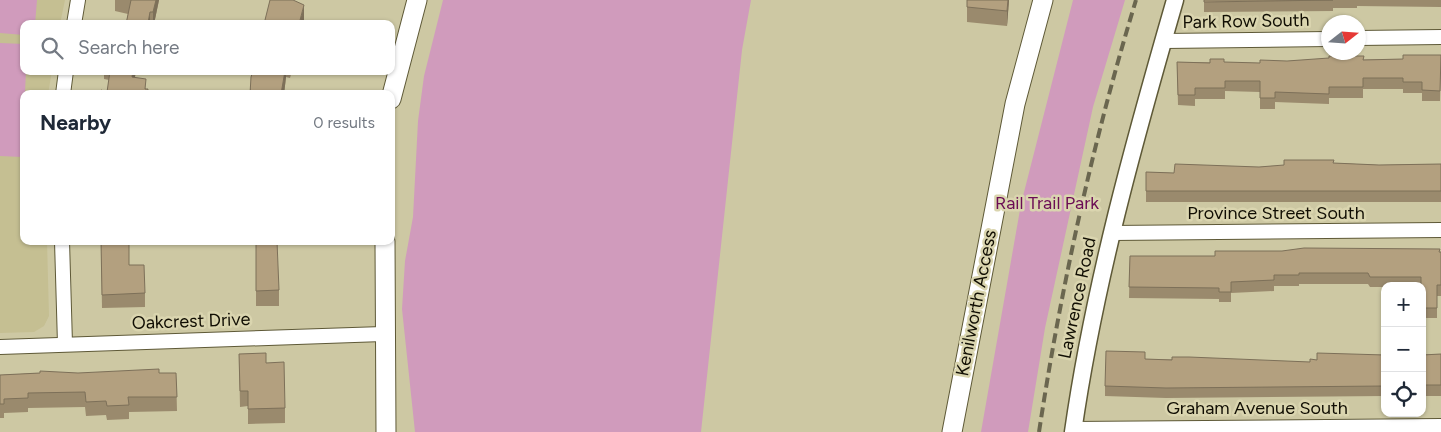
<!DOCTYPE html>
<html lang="en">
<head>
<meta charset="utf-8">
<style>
  body { margin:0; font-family:Figtree,sans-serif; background:#f2f2f3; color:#1f2937 }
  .controls { position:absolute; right:15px; bottom:15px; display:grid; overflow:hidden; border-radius:10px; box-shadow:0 1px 4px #0004 }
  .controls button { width:45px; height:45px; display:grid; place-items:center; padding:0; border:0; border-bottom:1px solid #e0e1e3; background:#fff; color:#1f2937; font:25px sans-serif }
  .compass { position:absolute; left:1321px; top:15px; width:45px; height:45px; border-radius:50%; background:#fff; box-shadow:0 1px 4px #0004; rotate:73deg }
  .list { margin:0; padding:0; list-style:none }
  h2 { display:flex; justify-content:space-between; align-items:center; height:65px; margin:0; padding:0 20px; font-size:21px }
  h2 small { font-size:16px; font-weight:400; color:#747a83 }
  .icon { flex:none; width:28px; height:28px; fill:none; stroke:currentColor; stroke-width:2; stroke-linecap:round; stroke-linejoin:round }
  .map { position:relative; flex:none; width:1441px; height:432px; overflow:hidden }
  .search { position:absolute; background:#fff; box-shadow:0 1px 4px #0004; left:20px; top:20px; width:375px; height:55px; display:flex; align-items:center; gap:12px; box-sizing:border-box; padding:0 18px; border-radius:10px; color:#747a83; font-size:19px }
  .panel { position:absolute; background:#fff; box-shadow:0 1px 4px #0004; left:20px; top:90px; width:375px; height:155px; border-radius:10px }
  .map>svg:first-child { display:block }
  .built { fill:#c5bf92 }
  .green { fill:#d09bbc }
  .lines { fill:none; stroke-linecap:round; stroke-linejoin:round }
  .minor-casing { stroke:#5e5937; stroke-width:16 }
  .tertiary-casing { stroke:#5e5937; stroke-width:19 }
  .secondary-casing { stroke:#5e5937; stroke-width:21 }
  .minor { stroke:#fff; stroke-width:14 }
  .tertiary { stroke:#fff; stroke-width:16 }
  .secondary { stroke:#fff; stroke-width:19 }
  .rail { stroke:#6a664f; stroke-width:4; stroke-dasharray:10 5; stroke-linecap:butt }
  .wall { fill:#9a8a6d }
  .shaded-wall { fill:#7d7059 }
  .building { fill:#b3a07f; stroke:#7d7059 }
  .labels { text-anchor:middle; stroke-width:5; stroke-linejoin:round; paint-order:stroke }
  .street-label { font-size:18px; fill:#110e03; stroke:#dad5af }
  .park-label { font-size:18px; fill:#6b0c54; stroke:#dad5af }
</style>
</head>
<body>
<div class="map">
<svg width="1441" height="432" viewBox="0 0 1441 432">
  <rect width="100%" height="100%" fill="#cdc8a3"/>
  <polygon class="built" points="0,0 65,0 60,24 24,24 24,71 52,71 48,94 24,94 24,241 47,241 49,316 44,326 34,332 0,333"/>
  <g class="green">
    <polygon points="0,0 37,0 35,24 24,24 24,35 0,33"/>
    <polygon points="443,0 751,0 742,50 701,432 415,432 402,309 405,261 413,217 418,121 424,76"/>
    <polygon points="1073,0 1125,0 1093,107 1045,328 1028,432 981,432 1021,204"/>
    <polygon points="0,43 24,44 24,71 26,71 22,157 0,156"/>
  </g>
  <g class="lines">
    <defs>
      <g id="minor">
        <polyline points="74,24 78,0"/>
        <polyline points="1358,38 1441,37"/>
        <polyline points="1164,41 1328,39"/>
        <polyline points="63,94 66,71"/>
        <polyline points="1112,233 1441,230"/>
        <polyline points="62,241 65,344"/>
        <polyline points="0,347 383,334"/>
        <polyline points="1073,429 1441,426"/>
      </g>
      <path id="tertiary" d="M1073,432C1094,285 1134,142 1175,0"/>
      <g id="secondary">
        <polyline points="391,99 417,0"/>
        <polyline points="385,241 386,432"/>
        <polyline points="952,432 1015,104 1043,0"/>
      </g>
    </defs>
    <use href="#minor" class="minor-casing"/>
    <use href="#tertiary" class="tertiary-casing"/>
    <use href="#secondary" class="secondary-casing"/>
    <use href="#minor" class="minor"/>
    <use href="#tertiary" class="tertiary"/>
    <use href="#secondary" class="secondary"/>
    <path class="rail" d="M1039,432C1061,287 1093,141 1136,0"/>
  </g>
  <g class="wall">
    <polygon points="115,0 159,0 154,24 126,24 128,14 115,11"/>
    <polygon points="967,0 1009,0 1007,26 967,22"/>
    <polygon points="1204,0 1441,0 1441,7 1357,6 1357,8 1333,8 1333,11 1204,12"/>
    <polygon points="1441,55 1440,101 1422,101 1422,93 1403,93 1403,89 1363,89 1363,98 1329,98 1329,104 1275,102 1275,109 1260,109 1260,92 1225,91 1225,99 1195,99 1195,106 1178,105 1177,62 1260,63 1287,61 1403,59"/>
    <polygon points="104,71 136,71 135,77 146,89 148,94 107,92 109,80 104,79"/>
    <polygon points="253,71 292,71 290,78 286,77 284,94 250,94"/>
    <polygon points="1334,163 1379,165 1441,164 1441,202 1146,202 1146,172 1174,173 1259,167"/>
    <polygon points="101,241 129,265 145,293 145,307 102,308"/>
    <polygon points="256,241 279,290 279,306 256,306"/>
    <polygon points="1441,252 1441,296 1437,296 1437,318 1422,318 1422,286 1385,286 1385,287 1370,287 1368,284 1299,284 1299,286 1274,286 1274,291 1231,293 1231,302 1219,302 1219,299 1129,298 1130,256 1215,256"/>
    <polygon points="239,354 266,363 285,408 285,423 248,424 248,406 240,407"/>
    <polygon points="1441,354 1441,396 1422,396 1422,355"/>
    <polygon points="1385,355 1385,396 1166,398 1105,396 1105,386 1145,359 1310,362 1317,360"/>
    <polygon points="40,373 176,373 177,411 129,412 129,419 107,420 106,415 86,416 85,407 28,408 28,412 4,413 4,418 0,418 0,375"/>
  </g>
  <g class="shaded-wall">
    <polygon points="156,0 159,0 154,24 153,24 153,12"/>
    <polygon points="1008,0 1009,0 1007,26 1007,11"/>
    <polygon points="304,5 304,20 303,24 299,24"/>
    <polygon points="150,12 150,24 148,24 148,23"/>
    <polygon points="133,71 136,71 132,92 132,77"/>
    <polygon points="285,71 286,71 286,77 284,94 281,94"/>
  </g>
  <g class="building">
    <polygon points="131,0 156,0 153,12 150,12 148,23 143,22 142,24 126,24"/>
    <polygon points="270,0 293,0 304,5 299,24 264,24"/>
    <polygon points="967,0 1008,0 1007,11 967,7"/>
    <polygon points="1204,0 1333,0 1204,2"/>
    <polygon points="1403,55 1441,55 1440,91 1422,90 1422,82 1403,82 1403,78 1363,78 1363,87 1329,87 1329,94 1275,92 1275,98 1260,98 1260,81 1225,81 1225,88 1195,88 1195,95 1178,95 1177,62 1210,63 1210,59 1224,59 1224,62 1260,63 1260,60 1287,61 1329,58 1329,56 1364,56 1363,60 1403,59"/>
    <polygon points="110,71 133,71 132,77 146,79 145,89 148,89 147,94 100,94 101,90 107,92"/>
    <polygon points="253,71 285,71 281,94 250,94 251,77"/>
    <polygon points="1284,160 1334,160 1333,163 1379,165 1441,164 1441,191 1146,191 1146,172 1174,173 1175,164 1259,167 1284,165"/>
    <polygon points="101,241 129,241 129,265 144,265 145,293 102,295"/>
    <polygon points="256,241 277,241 279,290 256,291"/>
    <polygon points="1304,248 1440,249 1439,252 1441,252 1441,285 1437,285 1437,308 1422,308 1422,286 1421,286 1421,277 1370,277 1368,273 1299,273 1299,275 1274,275 1274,280 1231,282 1231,292 1219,292 1219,288 1129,287 1130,256 1215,256 1215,251 1282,251"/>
    <polygon points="1106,351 1145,352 1145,359 1172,360 1172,357 1189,357 1310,362 1310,359 1317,360 1317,353 1385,355 1385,386 1166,388 1105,386"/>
    <polygon points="266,353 266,363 284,362 285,408 248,409 248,391 240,391 239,354"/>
    <polygon points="1441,354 1441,385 1422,385 1422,355"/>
    <polygon points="159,369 159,373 176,373 177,397 128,397 129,405 107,406 106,401 86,402 85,392 28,393 28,398 4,399 4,404 0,404 0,375 40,373 40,371 78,373"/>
  </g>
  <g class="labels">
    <g class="street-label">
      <text transform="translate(1246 21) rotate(-1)" y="6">Park Row South</text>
      <text x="1276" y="219">Province Street South</text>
      <text transform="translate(1077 298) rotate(-78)" y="6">Lawrence Road</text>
      <text transform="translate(976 303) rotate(-79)" y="6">Kenilworth Access</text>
      <text transform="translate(191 321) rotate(-2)" y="6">Oakcrest Drive</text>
      <text x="1257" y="414">Graham Avenue South</text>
    </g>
    <g class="park-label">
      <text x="1047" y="209">Rail Trail Park</text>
    </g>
  </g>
</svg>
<div class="controls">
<button>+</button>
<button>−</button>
<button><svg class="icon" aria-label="locate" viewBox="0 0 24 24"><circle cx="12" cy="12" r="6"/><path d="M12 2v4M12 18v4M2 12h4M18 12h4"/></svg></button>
</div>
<svg class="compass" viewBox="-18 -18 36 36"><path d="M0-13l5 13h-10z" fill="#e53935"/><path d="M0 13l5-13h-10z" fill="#747a83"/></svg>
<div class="search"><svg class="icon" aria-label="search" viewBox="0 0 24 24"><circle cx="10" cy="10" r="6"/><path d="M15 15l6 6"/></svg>Search here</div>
<section class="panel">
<h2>Nearby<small>0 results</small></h2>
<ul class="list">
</ul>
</section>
</div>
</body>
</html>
